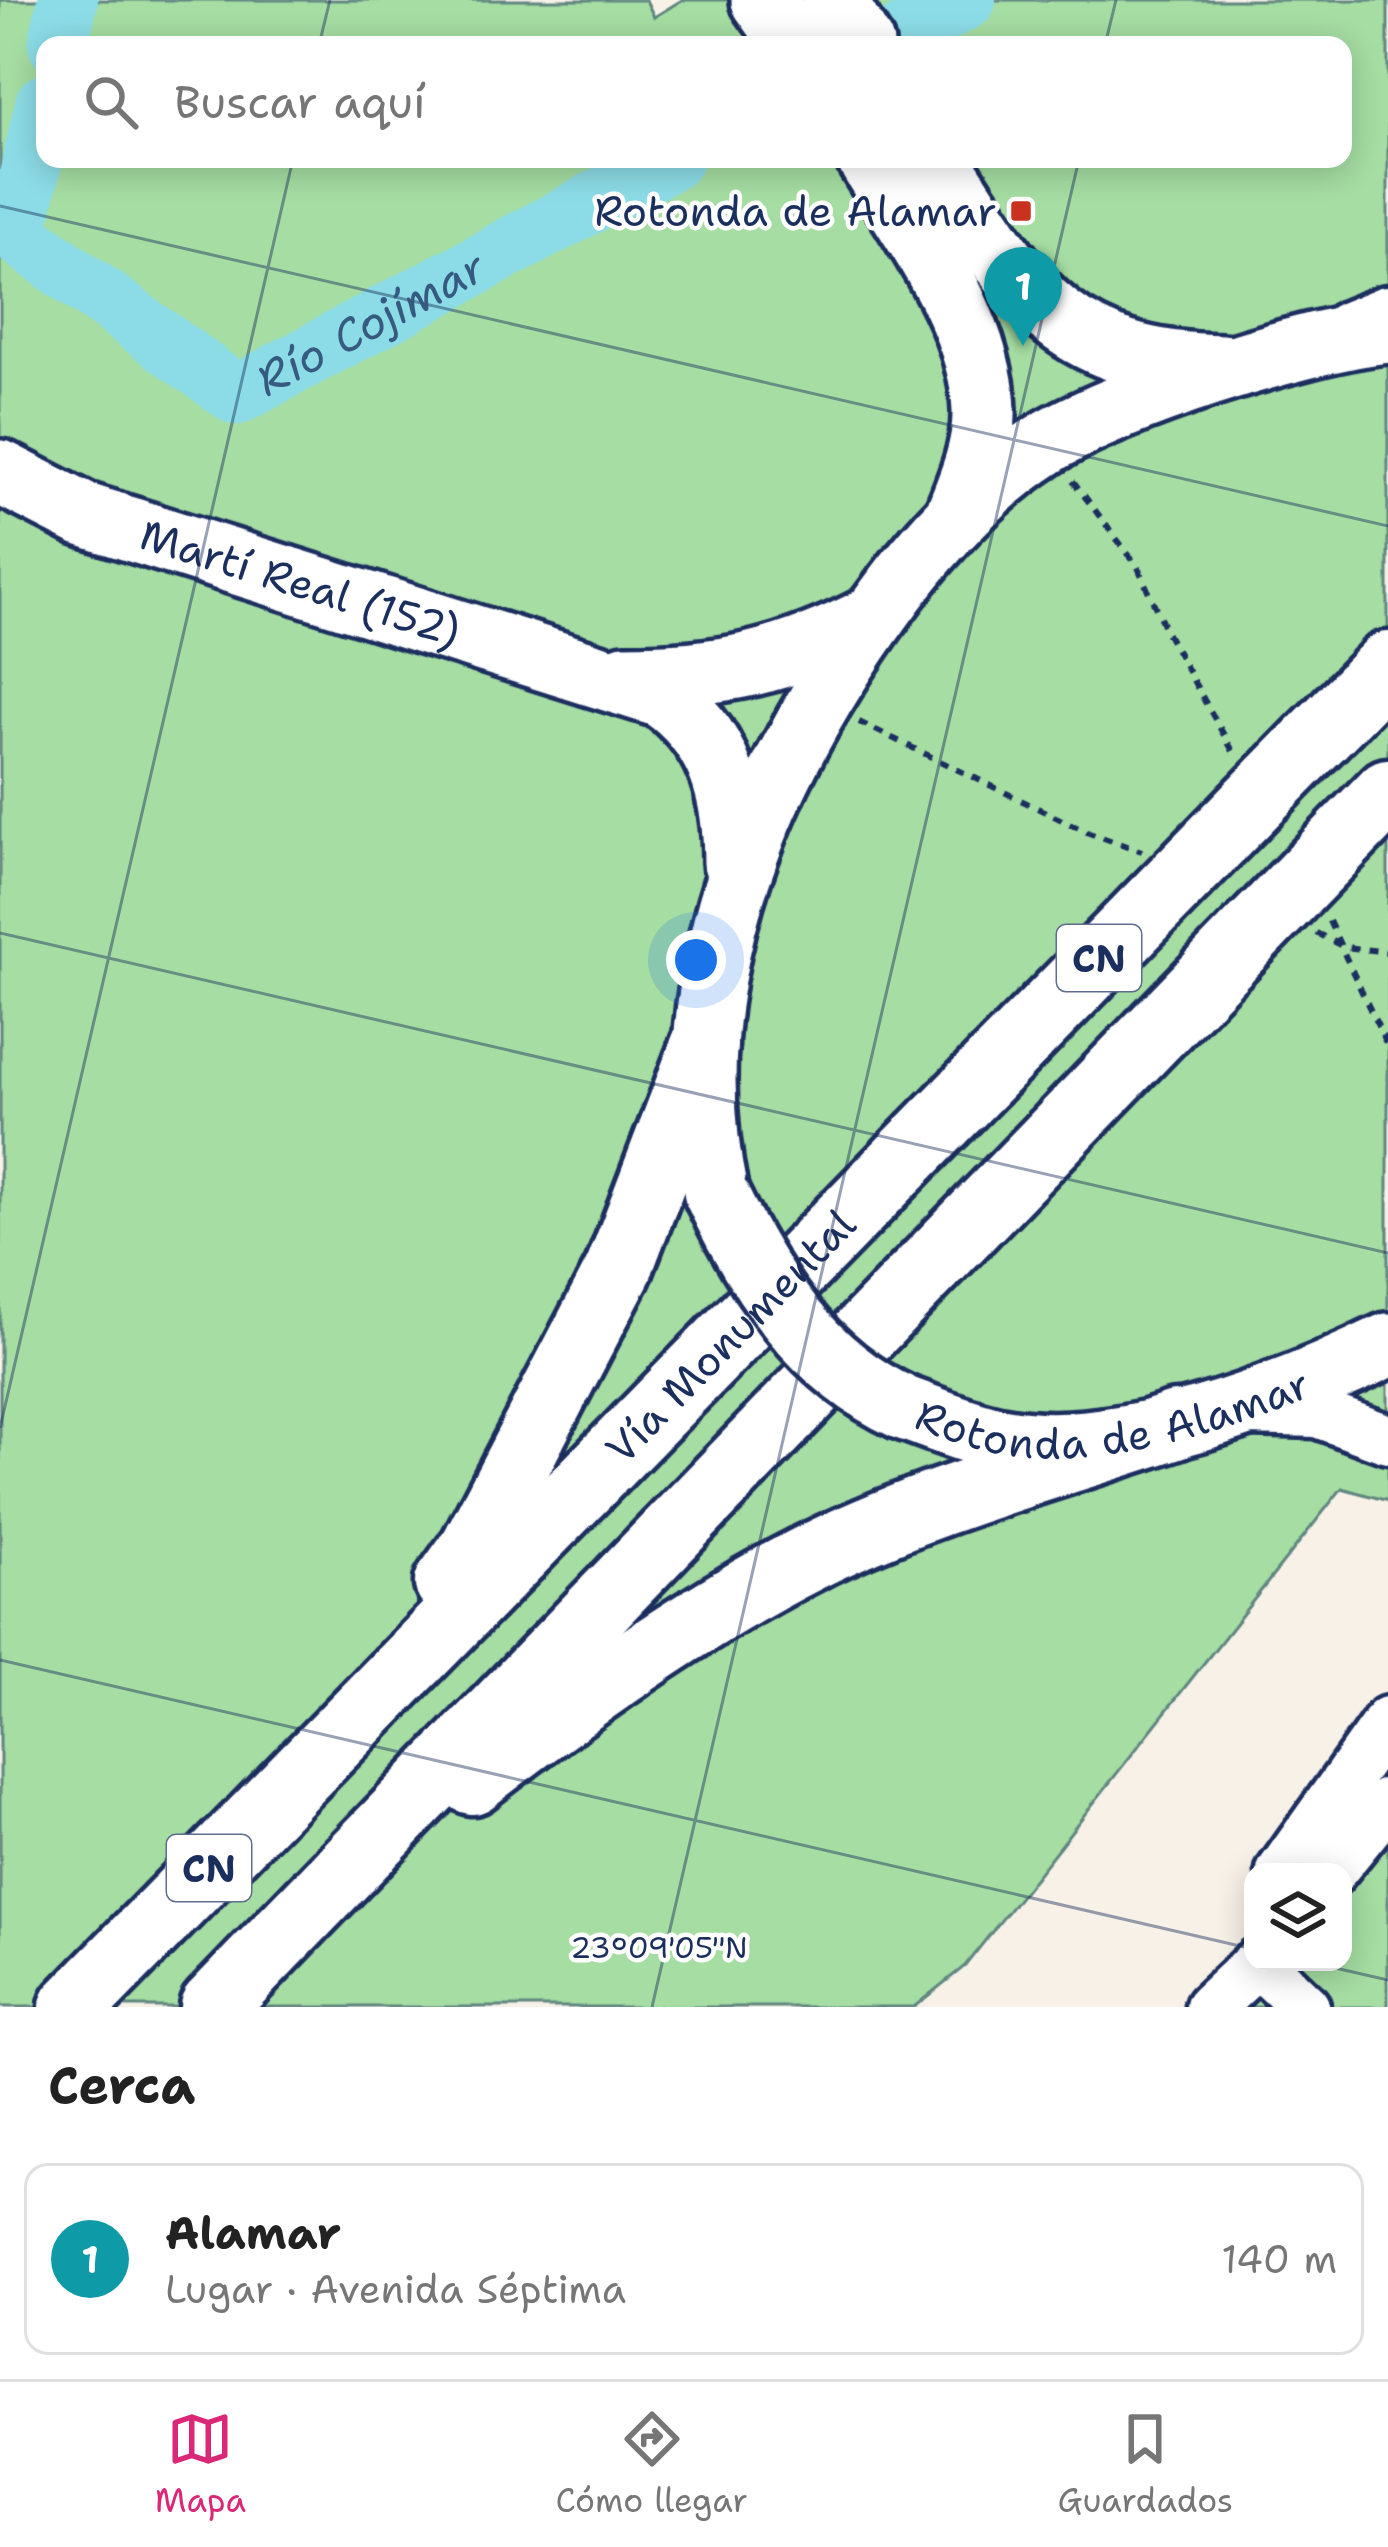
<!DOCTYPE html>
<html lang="es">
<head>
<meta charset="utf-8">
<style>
  body { margin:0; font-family:"Shantell Sans",sans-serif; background:#f2f2f2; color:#222 }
  .controls { position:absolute; right:36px; bottom:36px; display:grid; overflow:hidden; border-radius:24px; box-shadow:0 6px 30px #0003 }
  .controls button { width:108px; height:108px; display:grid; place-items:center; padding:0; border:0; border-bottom:3px solid #e0e0e0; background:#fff; color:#222; font:60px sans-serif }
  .you { position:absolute; left:696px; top:960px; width:42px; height:42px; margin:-30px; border:9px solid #fff; border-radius:50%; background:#1a73e8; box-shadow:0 0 0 18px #1a73e833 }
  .badge { display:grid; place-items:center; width:78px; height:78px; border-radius:50%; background:#db2777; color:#fff; font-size:39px; font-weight:700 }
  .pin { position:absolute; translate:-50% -99px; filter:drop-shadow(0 3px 6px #0008) }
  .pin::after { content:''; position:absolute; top:63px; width:42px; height:36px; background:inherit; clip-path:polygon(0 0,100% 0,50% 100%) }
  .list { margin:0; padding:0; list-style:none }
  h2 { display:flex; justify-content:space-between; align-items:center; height:156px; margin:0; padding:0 48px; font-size:51px }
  h2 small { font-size:39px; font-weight:400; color:#767676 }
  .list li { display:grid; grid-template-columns:78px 1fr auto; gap:36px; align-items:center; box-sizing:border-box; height:192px; margin:0 24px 24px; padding:0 24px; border:3px solid #e0e0e0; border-radius:24px }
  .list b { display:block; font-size:45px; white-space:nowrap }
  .list p { margin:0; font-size:39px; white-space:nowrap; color:#767676 }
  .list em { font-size:39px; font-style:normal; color:#767676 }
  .icon { flex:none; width:66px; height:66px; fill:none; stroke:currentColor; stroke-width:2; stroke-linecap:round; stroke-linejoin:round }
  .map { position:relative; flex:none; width:1388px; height:2007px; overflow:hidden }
  .search { position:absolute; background:#fff; box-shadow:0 6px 30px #0003; left:36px; right:36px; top:36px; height:132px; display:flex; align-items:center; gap:30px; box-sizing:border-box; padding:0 42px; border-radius:24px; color:#767676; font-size:45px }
  .sheet { height:372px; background:#fff }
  nav { display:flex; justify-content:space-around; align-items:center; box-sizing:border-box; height:168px; border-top:3px solid #e0e0e0; background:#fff; font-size:33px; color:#767676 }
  nav a { display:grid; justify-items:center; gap:6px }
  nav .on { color:#db2777 }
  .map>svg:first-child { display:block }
  .green { fill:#a5dda2; stroke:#608680; stroke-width:3; fill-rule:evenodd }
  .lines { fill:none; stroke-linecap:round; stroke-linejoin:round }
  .river { stroke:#8cdce7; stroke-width:60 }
  .minor-casing { stroke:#1b2f5e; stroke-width:57 }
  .major-casing { stroke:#1b2f5e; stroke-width:72 }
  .highway-casing { stroke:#1b2f5e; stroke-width:75 }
  .path { stroke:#1b2f5e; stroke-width:6; stroke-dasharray:9 9; stroke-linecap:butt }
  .minor { stroke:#fff; stroke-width:48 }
  .major { stroke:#fff; stroke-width:63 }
  .highway { stroke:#fff; stroke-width:66 }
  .major-bridge-casing { stroke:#1b2f5e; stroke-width:72; stroke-linecap:butt }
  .major-bridge { stroke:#fff; stroke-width:63 }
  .ticks { fill:none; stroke:#1b2f5e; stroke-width:3; stroke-opacity:0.45 }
  .poi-dot { fill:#c8321e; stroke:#fff; stroke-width:4.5 }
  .labels { text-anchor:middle; stroke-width:9; stroke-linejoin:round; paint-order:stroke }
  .shield { fill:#fff; stroke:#5f6d8e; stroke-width:3 }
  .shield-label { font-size:39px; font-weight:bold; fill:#1b2f5e }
  .poi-label { font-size:42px; fill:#1b2f5e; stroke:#fff; text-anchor:end }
  .street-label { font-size:42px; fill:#1b2f5e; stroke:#fff }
  .water-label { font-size:45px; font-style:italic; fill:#375a80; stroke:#fff }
  .ticks-label { font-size:30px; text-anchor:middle; fill:#1b2f5e; stroke:#fff; stroke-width:9; stroke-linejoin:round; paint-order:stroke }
</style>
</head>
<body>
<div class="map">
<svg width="1388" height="2007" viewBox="0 0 1388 2007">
  <rect width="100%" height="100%" fill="#f8f1e8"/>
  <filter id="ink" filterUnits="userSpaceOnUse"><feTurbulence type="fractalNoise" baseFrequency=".00833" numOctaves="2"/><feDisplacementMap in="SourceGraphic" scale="24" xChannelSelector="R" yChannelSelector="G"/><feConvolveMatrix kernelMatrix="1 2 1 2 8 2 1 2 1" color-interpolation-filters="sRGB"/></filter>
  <g filter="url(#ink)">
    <g class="green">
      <path d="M0,0H646L654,17L682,0H1388V1501L1342,1488L965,1966L914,2007H0ZM45,45H1343V159H45Z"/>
      <polygon points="1388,1835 1388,2007 1232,2007 1273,1962 1343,1962 1343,1885"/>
    </g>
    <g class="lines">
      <g class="river">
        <polyline points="58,45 68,0"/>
        <polyline points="883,45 966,0"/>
        <path id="s1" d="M45,104L16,234L237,395L673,159"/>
      </g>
      <defs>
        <g id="minor">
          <polyline points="1245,1411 1317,1413 1388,1439"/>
          <polyline points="1281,1872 1388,1721"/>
          <polyline points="1331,1872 1388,1802"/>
          <polyline points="1258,1962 1305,2007"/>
          <polyline points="1210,2007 1258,1962"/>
        </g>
        <g id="major">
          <polyline points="763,0 795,45"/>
          <polyline points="833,0 862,45"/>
          <path d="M869,159C913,233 981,320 984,410C985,448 970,482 956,517"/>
          <path d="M937,159C1019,286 1054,363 1222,366"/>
          <path id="s2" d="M0,472L82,514L662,696C720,736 735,796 735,863"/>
          <path d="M625,676C721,676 784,663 870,619"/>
          <path d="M716,1194C677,1013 738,831 834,678C890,590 955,502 1045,444C1113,401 1308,338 1388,331"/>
          <path id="s3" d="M904,1408C936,1419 968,1433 1000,1439C1116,1462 1285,1395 1388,1345"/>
        </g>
        <g id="highway">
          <polyline points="1351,334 1388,319"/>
          <polyline points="448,1583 473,1548 618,1271 704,1046"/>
          <path d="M472,1781C570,1705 696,1615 807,1559C923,1500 1053,1467 1176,1425"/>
          <path id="s4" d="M73,2007L1388,665"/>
          <polyline points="213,2007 1388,792"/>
        </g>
      </defs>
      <use href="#minor" class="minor-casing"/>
      <use href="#major" class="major-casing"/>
      <use href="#highway" class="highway-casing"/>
      <g class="path">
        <polyline points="1073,481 1138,567 1168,636 1234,753"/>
        <polyline points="859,722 1089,833 1142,851"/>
        <polyline points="1329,921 1388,1048"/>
        <polyline points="1316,933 1344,947 1388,952"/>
      </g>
      <use href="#minor" class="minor"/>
      <use href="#major" class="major"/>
      <use href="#highway" class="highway"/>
      <defs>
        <path id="major-bridge" d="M716,1194C759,1283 812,1366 904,1408"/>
      </defs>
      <use href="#major-bridge" class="major-bridge-casing"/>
      <use href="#major-bridge" class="major-bridge"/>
    </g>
  </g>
  <path class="ticks" d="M319,45L330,0M1105,45L1116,0M0,206L1388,526M0,933L1388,1253M0,1428L293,159M0,1660L1253,1949M1309,1962L1388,1980M652,2007L1079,159"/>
  <rect class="poi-dot" x="1009" y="199" width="24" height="24" rx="6"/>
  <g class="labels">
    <g class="shield">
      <rect x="1057" y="925" width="84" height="66" rx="9"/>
      <rect x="167" y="1835" width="84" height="66" rx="9"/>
    </g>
    <g class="shield-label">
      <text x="1099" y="972">CN</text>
      <text x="209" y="1882">CN</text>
    </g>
    <g class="poi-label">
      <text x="997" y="226">Rotonda de Alamar</text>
    </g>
    <g class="street-label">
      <text dy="15" stroke="none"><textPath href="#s2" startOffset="321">Martí Real (152)</textPath></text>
      <text dy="15" stroke="none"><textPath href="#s4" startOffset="939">Vía Monumental</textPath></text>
      <text dy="15" stroke="none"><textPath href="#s3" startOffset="216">Rotonda de Alamar</textPath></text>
    </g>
    <g class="water-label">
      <text dy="16" stroke="none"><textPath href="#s1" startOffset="558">Río Cojímar</textPath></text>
    </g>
  </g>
  <g class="ticks-label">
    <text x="659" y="1958">23°09'05"N</text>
  </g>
</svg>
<div class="controls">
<button><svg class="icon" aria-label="layers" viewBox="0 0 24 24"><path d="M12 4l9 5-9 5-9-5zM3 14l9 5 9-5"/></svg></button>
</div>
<div class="you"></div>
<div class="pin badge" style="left:1023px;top:346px;background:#0f9aa8">1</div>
<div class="search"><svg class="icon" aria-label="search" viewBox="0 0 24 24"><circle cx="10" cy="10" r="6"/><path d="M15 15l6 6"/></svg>Buscar aquí</div>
</div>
<section class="sheet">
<h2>Cerca<small></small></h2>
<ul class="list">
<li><span class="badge" style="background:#0f9aa8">1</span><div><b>Alamar</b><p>Lugar · Avenida Séptima</p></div><em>140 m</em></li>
</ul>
</section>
<nav>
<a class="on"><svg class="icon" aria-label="map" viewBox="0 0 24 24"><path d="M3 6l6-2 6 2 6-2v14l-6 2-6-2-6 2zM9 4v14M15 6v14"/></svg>Mapa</a>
<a><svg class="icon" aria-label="directions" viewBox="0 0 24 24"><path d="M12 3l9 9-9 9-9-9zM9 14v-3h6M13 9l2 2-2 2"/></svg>Cómo llegar</a>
<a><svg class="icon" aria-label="saved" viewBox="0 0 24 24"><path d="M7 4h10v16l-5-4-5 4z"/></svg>Guardados</a>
</nav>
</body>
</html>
